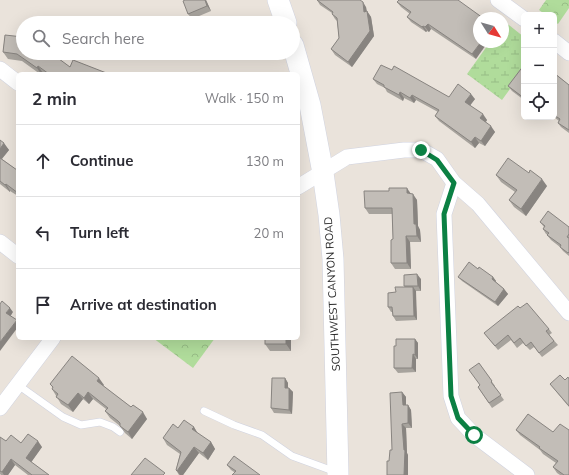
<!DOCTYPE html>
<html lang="en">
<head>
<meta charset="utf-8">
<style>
  body { margin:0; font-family:Mulish,sans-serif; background:#f2f2f3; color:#2b2b33 }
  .controls { position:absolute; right:12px; top:12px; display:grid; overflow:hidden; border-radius:6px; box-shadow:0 4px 16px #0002 }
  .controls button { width:36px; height:36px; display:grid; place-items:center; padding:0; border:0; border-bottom:1px solid #e1e1e2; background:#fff; color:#2b2b33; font:20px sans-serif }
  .compass { position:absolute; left:473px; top:12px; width:36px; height:36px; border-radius:50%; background:#fff; box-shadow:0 4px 16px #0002; rotate:127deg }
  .stop { position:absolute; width:12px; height:12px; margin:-9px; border:3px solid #0b8043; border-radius:50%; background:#fff }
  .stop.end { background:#0b8043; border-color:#fff; box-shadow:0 1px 4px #0008 }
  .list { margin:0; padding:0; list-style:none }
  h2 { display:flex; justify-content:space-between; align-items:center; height:52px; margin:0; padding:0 16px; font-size:17px }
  h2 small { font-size:13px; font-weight:400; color:#7c7c81 }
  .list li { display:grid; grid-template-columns:26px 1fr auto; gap:12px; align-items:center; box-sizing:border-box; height:72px; padding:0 16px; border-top:1px solid #e1e1e2 }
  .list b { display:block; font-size:15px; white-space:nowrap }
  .list em { font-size:13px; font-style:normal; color:#7c7c81 }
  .icon { flex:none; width:22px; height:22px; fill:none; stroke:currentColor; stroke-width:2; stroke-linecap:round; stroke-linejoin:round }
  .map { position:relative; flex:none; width:569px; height:475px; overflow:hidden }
  .search { position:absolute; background:#fff; box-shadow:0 4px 16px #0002; left:16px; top:16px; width:284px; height:44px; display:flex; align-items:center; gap:10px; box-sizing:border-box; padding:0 14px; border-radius:22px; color:#7c7c81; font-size:15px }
  .panel { position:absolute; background:#fff; box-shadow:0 4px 16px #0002; left:16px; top:72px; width:284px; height:268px; border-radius:6px }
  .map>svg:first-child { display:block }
  .forest { fill:url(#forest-crowns) }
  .wetland { fill:url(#wetland-marsh) }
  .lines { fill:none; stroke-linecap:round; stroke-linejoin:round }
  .lane-casing { stroke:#d0d3e0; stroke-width:8 }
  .street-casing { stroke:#d0d3e0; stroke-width:16 }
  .secondary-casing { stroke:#d0d3e0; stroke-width:22 }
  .lane { stroke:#fff; stroke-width:7 }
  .street { stroke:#fff; stroke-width:15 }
  .secondary { stroke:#fff; stroke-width:21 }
  .wall { fill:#a7a39d }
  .shaded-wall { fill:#888480 }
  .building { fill:#c2bdb7; stroke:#888480 }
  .route { stroke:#0b8043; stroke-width:5 }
  .labels { text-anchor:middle; stroke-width:4; stroke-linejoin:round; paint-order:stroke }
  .street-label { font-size:11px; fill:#282828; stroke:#fff }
</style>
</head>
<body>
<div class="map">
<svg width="569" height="475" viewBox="0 0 569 475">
  <defs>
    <pattern id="forest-crowns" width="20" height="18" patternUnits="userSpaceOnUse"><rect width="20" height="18" fill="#b0dc9b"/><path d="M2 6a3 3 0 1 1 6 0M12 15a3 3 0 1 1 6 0" fill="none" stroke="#97bd86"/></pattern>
    <pattern id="wetland-marsh" width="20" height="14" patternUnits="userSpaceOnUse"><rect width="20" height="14" fill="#b0dc9b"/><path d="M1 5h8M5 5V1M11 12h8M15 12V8" fill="none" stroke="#97bd86"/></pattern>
  </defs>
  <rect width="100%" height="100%" fill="#eae3db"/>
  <g class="forest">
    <polygon points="546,0 569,0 569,8 558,24 554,21 554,15 546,15 539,10"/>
    <polygon points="153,338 215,338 193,368"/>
  </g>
  <polygon class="wetland" points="505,22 524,37 524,70 502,100 467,74 490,42 503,42 503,25"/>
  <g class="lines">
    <defs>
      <g id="lane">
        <polyline points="18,385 63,417 81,425 100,422 113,427 120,432"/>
        <polyline points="204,411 234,425 262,435 292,456 336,472"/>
      </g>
      <g id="street">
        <polyline points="498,0 524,19"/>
        <polyline points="554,41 569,53"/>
        <polyline points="0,69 18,83"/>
        <polyline points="454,183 444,214 451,396 458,418 474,435 527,475"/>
        <polyline points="298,187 347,157 404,150 421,150 437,159 454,183 478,204 569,313"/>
        <polyline points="0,242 18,256"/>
        <polyline points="0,408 53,338"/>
      </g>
      <g id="secondary">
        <polyline points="278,0 286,23"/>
        <polyline points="293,45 310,105 323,173 329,215 333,259 338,475"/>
      </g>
    </defs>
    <use href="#lane" class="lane-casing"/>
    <use href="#street" class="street-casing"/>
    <use href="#secondary" class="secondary-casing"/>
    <use href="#lane" class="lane"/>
    <use href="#street" class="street"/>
    <use href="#secondary" class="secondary"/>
  </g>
  <g class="wall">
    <polygon points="185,0 206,0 211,11 192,19 188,14"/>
    <polygon points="317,0 366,7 367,11 371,17 374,36 352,67 335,55 331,49 339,38 337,21 335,19 332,14 332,13 320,5"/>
    <polygon points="458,0 476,59 431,29 429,32 427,31 426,32 411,22 407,17 410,14 401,7 397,2"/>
    <polygon points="5,35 70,67 109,74 45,74 43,73 42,74 40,74 22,61 8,59 3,52"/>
    <polygon points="524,65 524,100 512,91 508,86"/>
    <polygon points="554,73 569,85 569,133 561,127 558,123 559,121 554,117"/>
    <polygon points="373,79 449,97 475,99 470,105 487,120 486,122 495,132 485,146 479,143 475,148 439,121 435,116 438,112 416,100 414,103 404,98 403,101 387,92 385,88 377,84"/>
    <polygon points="0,140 9,150 2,159 17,170 18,168 18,196 10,191 10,192 0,184"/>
    <polygon points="496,175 547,186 526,216 514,207 509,200 515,192 501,182"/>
    <polygon points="411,194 417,200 418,226 420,230 421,242 410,242 411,269 395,269 391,263 393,239 392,214 369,214 365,208"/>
    <polygon points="540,222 569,227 569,256 563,251 560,247 551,240 547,235 548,235 546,234 543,229 544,227"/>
    <polygon points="478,269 493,277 496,281 496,282 504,289 508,294 498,306 462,281 458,277"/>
    <polygon points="421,279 421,291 415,291 417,320 396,321 393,316 392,312 391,312 388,307 396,292 405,287 404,286"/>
    <polygon points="520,308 549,329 552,333 549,335 558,345 542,357 534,347 530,350 523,343 517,348 511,340 498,350 484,333"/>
    <polygon points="291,338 291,351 270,351 265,344"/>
    <polygon points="415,339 418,343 418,359 416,359 416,372 398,373 394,368 396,346"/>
    <polygon points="479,363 495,386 494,386 504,400 492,408 478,387 480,385"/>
    <polygon points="285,378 288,383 288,388 289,388 293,392 292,414 274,413 271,408"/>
    <polygon points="569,379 569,407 550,384"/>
    <polygon points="50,384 104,385 103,386 147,419 132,439 125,433 120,426 110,418 105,411 106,409 93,399 89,404 83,399 73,412 61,404 52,389 53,388"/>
    <polygon points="402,392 406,397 406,405 408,405 411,410 412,428 406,428 407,453 408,455 392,450"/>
    <polygon points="528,414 569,475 560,475 557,473 553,467 556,463 543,454 540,450 520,435 516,430"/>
    <polygon points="194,427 198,434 211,442 215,449 208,460 199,453 183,475 179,475 176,470 180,454 167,445 163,438 178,428"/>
    <polygon points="0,437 6,441 21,443 42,447 31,462 49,475 28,475 15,465 8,475 1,475 0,474"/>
    <polygon points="227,465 260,475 234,472 231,470"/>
  </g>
  <g class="shaded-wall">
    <polygon points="205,0 206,0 211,11 207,6"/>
    <polygon points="363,2 366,7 367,17 364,12"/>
    <polygon points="367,11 371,17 374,36 352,67 348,62"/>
    <polygon points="428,24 431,29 429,32 425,27"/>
    <polygon points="423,26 427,31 426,32 422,27"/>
    <polygon points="481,42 488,42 476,59 472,54"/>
    <polygon points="38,66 43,73 42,74 41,74 37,68"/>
    <polygon points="400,92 404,98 403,101 399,95"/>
    <polygon points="471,94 475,99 469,107 465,102"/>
    <polygon points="412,95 416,100 414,103 410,98"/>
    <polygon points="483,114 487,120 484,124 480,118"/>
    <polygon points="491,126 495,132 485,146 481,141"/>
    <polygon points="475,137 479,143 475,148 471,142"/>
    <polygon points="4,143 9,150 0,161 0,149"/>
    <polygon points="542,179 547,186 526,216 521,209"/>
    <polygon points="6,184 10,191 10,192 5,185"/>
    <polygon points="407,188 411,194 407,193"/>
    <polygon points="413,194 417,200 418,226 420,230 421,242 417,236 414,224"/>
    <polygon points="406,236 410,242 411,269 407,263"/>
    <polygon points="417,274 421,279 421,291 418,286"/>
    <polygon points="493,277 496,281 495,283 492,279"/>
    <polygon points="413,287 416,291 417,320 414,316"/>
    <polygon points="504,289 508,294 498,306 495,302"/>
    <polygon points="10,308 13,312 10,317 6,313"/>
    <polygon points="17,320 18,322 18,327 0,351 0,342"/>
    <polygon points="286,338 291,338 291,351 286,344"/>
    <polygon points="415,339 418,343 418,359 415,355"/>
    <polygon points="413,354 416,359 416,372 412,368"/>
    <polygon points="99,378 104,385 101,388 97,381"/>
    <polygon points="285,378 288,383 288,392 285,388"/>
    <polygon points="289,388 293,392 292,414 289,410"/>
    <polygon points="88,392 93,399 89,404 84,398"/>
    <polygon points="402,392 406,397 406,410 403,405"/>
    <polygon points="78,393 83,399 73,412 68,405"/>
    <polygon points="408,405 411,410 412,428 408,423"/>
    <polygon points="143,412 147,419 132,439 128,432"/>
    <polygon points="402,424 406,428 407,453 408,455 408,475 404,475"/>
    <polygon points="194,427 198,434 192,429"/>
    <polygon points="38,441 42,447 30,464 26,458"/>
    <polygon points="211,442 215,449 208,460 203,453"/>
    <polygon points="194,447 199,453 183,475 180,475 177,471"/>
    <polygon points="11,459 15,465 8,475 4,475 2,472"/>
  </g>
  <g class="building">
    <polygon points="185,0 205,0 207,6 188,14 183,1"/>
    <polygon points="317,0 360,0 363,2 364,12 367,11 370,31 348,62 331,49 339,38 337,18 332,14 333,12"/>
    <polygon points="399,0 458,0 483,18 479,18 479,42 481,42 472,54 428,24 425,27 423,26 422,27 407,17 411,12 397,2"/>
    <polygon points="5,35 23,37 23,53 51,53 70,67 73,60 109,74 49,74 38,66 37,68 17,54 3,52"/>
    <polygon points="381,65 392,70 394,66 449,97 458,84 471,94 465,102 483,114 480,118 491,126 481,141 475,137 471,142 435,116 439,110 412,95 410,98 400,92 399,95 384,87 384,85 373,79"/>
    <polygon points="524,65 524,98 508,86"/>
    <polygon points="554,73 569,85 569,130 558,123 560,119 554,115"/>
    <polygon points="0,140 4,143 0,149"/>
    <polygon points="0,158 17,170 18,168 18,193 6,184 5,185 0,181"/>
    <polygon points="508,158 529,173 530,170 542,179 521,209 509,200 517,190 496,175"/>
    <polygon points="389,188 407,188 407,193 413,194 414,224 416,224 417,236 406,236 407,263 391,263 391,240 393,239 392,208 365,208 364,191 389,191"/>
    <polygon points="548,211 569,227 569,234 567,237 569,238 569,252 568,253 560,247 561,245 547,235 549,233 543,229 545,226 540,222"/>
    <polygon points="469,262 478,269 479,267 493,277 492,279 504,289 495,302 458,277"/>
    <polygon points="417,274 418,286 404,286 404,275"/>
    <polygon points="395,287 413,287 414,316 393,316 392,307 388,307 388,293 396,292"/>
    <polygon points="2,301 10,308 6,313 17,320 0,342 0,304"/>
    <polygon points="527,303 549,329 546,331 554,341 539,353 531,342 526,346 520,338 514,343 508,335 495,346 484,333 518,306 520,308"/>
    <rect x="265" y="338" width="21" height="6"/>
    <polygon points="396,339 415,339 415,355 413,354 412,368 394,368 394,346 396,346"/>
    <polygon points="72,356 99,378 97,381 131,407 133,405 143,412 128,432 120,426 120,423 118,421 105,411 108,408 88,392 84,398 78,393 68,405 56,397 58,394 52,389 53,387 50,384"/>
    <polygon points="479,363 492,381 491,382 501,395 489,403 478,387 480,385 469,370"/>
    <polygon points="560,375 565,380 568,377 569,379 569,406 550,384"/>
    <polygon points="272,378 285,378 285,388 289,388 289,410 271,408"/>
    <polygon points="402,392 403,405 408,405 408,423 402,424 404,450 405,450 404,475 387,475 387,461 389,461 390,450 392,450 390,393"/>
    <polygon points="528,414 553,432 560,424 569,430 569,475 564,475 553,467 558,461 539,448 540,447 516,430"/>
    <polygon points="184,420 194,427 192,429 211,442 203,453 194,447 177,471 176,470 181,452 163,438 173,424 178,428"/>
    <polygon points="28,434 38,441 26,458 49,475 32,475 11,459 2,472 0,471 0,437 6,441 11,435 21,443"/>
    <polygon points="234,456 260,475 232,475 236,471 227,465"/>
    <polygon points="145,458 165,473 163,475 131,475"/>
  </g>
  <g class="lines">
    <polyline class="route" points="421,150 437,160 454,183 444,214 451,396 458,418 474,435"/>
  </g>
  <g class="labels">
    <g class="street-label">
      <text transform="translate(332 294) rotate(-93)" y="4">SOUTHWEST CANYON ROAD</text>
    </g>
  </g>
</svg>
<div class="controls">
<button>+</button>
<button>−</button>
<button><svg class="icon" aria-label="locate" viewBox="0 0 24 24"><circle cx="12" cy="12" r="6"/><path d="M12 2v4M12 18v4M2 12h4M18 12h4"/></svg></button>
</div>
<svg class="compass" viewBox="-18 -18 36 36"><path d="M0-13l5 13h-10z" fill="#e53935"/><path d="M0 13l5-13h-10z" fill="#7c7c81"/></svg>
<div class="stop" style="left:474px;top:435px"></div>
<div class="stop end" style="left:421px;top:150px"></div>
<div class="search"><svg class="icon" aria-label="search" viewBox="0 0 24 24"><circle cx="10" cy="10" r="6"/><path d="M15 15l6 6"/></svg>Search here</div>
<section class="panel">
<h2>2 min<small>Walk · 150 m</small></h2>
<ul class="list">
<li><svg class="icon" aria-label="ahead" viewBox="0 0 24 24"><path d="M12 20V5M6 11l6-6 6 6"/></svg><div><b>Continue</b></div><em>130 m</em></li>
<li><svg class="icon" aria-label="left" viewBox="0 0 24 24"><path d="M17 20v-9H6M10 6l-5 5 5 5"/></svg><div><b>Turn left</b></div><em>20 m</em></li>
<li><svg class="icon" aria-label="arrive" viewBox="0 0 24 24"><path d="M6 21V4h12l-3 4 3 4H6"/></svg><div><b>Arrive at destination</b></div></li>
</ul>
</section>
</div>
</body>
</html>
